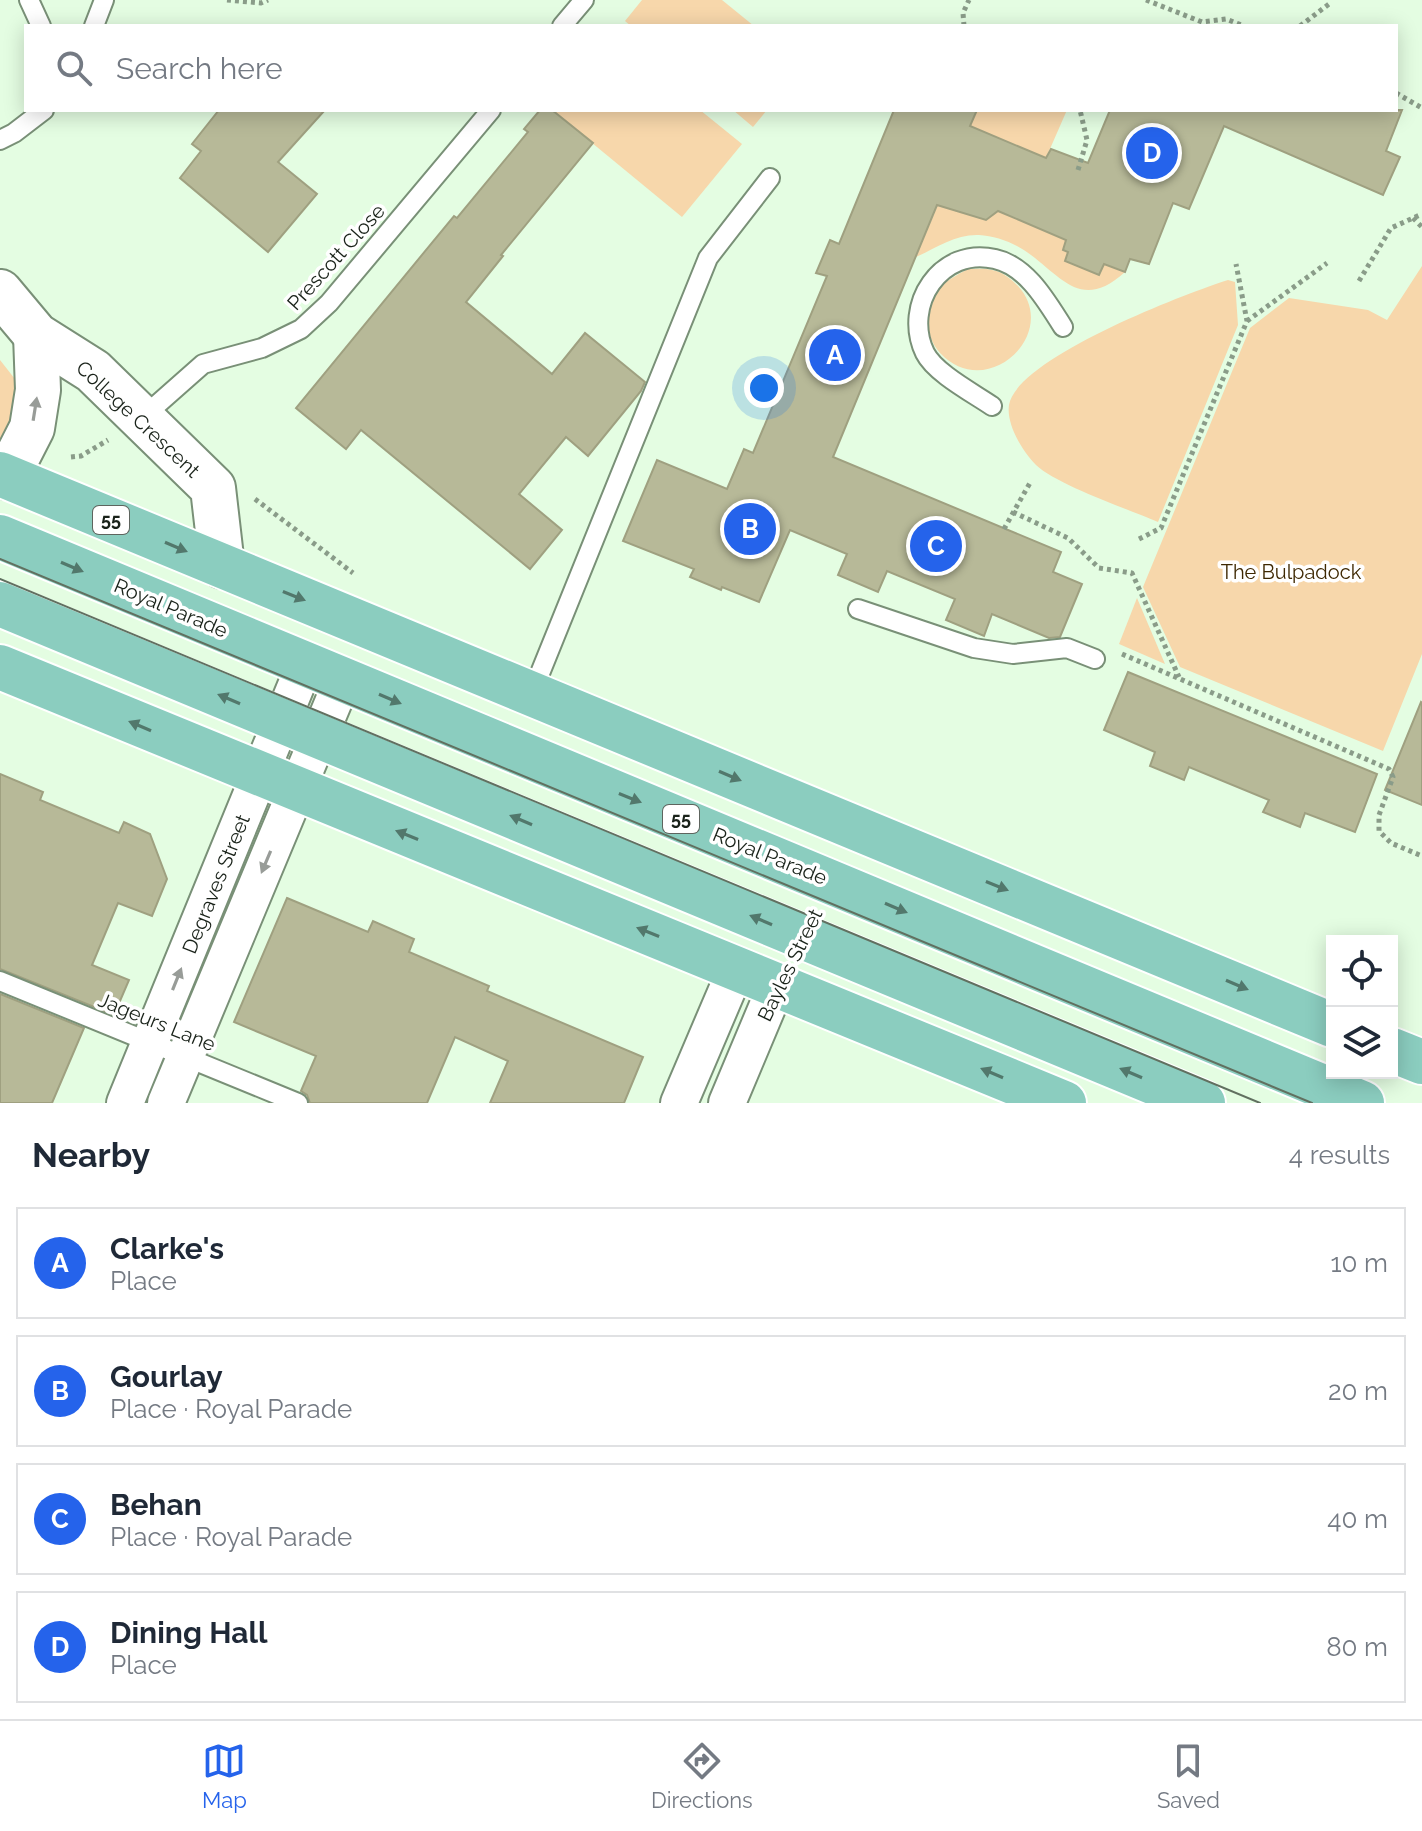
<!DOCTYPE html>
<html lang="en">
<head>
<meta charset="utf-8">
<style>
  body { margin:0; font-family:Raleway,sans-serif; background:#f2f2f3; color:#1f2937 }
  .controls { position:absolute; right:24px; bottom:24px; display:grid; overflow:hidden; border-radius:0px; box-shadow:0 4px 20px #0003 }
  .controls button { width:72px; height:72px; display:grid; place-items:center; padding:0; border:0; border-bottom:2px solid #e0e1e3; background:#fff; color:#1f2937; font:40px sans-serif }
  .you { position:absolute; left:764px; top:388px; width:28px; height:28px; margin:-20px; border:6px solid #fff; border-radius:50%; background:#1a73e8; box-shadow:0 0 0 12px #1a73e833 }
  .badge { display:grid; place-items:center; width:52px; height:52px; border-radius:50%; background:#2563eb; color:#fff; font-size:26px; font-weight:700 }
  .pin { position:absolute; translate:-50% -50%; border:4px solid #fff; box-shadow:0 2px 8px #0006 }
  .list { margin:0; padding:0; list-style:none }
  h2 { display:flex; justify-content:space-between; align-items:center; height:104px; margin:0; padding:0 32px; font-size:34px }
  h2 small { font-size:26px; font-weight:400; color:#747a83 }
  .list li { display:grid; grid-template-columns:52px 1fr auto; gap:24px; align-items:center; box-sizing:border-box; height:112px; margin:0 16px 16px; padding:0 16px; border:2px solid #e0e1e3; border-radius:0px }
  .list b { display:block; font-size:30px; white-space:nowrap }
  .list p { margin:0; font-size:26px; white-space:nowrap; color:#747a83 }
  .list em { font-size:26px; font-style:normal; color:#747a83 }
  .icon { flex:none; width:44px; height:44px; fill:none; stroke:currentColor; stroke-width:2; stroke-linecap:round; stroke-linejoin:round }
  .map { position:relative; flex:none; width:1422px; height:1103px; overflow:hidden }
  .search { position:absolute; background:#fff; box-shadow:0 4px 20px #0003; left:24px; right:24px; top:24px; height:88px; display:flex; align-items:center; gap:20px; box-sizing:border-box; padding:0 28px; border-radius:0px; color:#747a83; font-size:30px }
  .sheet { height:616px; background:#fff }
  nav { display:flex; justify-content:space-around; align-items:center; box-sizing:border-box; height:112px; border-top:2px solid #e0e1e3; background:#fff; font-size:22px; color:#747a83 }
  nav a { display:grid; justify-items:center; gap:4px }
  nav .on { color:#2563eb }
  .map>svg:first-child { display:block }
  .green { fill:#f7d7ab }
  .building { fill:#b7b998; stroke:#9fa080; stroke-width:2 }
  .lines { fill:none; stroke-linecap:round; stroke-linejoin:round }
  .lane-casing { stroke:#799077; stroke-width:22 }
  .street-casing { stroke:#799077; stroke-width:40 }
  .secondary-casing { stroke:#799077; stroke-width:48 }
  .primary-casing { stroke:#fff; stroke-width:48 }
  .path { stroke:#8a9c89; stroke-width:5; stroke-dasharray:4 4; stroke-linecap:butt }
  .lane { stroke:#fff; stroke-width:18 }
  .street { stroke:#fff; stroke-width:36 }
  .secondary { stroke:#fff; stroke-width:44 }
  .primary { stroke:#8bcdbf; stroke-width:44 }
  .tram { stroke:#617060; stroke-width:2 }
  .oneway { fill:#989c98 }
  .oneway2 { fill:#52786c }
  .labels { text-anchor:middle; stroke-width:7; stroke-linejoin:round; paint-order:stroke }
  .shield { fill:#fff; stroke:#5e645e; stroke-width:2 }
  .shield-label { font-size:18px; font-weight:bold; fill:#192219 }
  .street-label { font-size:20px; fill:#192219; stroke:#fff }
  .park-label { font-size:20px; fill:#3e2802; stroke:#fff }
</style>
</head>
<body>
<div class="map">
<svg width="1422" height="1103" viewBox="0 0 1422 1103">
  <rect width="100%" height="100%" fill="#e4fde2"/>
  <g class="green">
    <polygon points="642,0 722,0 754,26 631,26 625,21"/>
    <polygon points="552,110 700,110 742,144 682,217"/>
    <polygon points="733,110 767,110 753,127"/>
    <polygon points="977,110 1067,110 1046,158 970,126"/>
    <path d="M943,192L986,220L998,211L1066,240L1063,249L1068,252L1065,261L1099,275L1104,264L1125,272C1083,310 1064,280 1031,255C1017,244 997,236 979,235C956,234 936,248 916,257Z"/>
    <polygon points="1422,266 1422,654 1383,751 1180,667 1143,587 1250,328 1289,298 1368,310 1387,320"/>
    <path d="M968,269C975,269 985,268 992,270C1003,272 1011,279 1018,286C1061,333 987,403 940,353C925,336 922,308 937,290C945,281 957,275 968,269Z"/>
    <path d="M1228,280L1235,282L1238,325L1158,522C1128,509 1057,485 1036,465C1023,452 1006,425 1009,405C1017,358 1184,294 1228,280Z"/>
    <polygon points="0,360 22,388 26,399 0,444"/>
    <polygon points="1137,598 1165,664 1119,644"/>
  </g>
  <g class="building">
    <polygon points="219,110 325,110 278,162 317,194 268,252 180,178 201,151 192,144"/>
    <polygon points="540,110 552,110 593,143 501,255 503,256 466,302 552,374 585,333 645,382 641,391 588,456 566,437 519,494 562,530 530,569 361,430 346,449 296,408 454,216 457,218 528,132 524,129"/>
    <polygon points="894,110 977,110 970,126 1046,158 1051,149 1088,163 1110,110 1402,110 1386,151 1400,157 1383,195 1224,126 1189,209 1173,203 1149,264 1130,259 1125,272 1104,264 1099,275 1065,261 1068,252 1063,250 1066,240 998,211 986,220 937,205 833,457 1061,552 1053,572 1082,584 1060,637 1049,638 992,614 984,636 946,620 955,599 887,571 878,592 838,575 847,554 790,530 759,602 722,587 721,590 690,577 694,569 623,541 657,460 727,489 744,449 753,453 827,276 816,273 830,240 839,244"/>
    <polygon points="1128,672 1377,774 1355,832 1305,813 1300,827 1263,812 1269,800 1189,767 1184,780 1150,766 1155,752 1104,730"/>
    <polygon points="1421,702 1422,703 1422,805 1385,790"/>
    <polygon points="0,774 43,792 40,800 119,833 124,822 150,834 167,879 152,916 118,903 92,965 129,980 114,1015 0,969"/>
    <polygon points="287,898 368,932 373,921 414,939 409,952 489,986 487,991 643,1057 624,1103 490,1103 508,1061 455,1037 427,1103 310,1103 307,1095 301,1091 316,1056 234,1022"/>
    <polygon points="0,994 84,1028 52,1103 0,1103"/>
  </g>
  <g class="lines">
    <defs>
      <g id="lane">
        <polyline points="29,0 41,26"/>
        <polyline points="94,26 104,0"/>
        <polyline points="562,26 584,0"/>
        <polyline points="0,140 14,133 44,110"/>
        <path d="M992,406C973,393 935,373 925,353C902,305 941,246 995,259C1027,266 1047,302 1063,327"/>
        <polyline points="143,417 203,364 262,348 301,329 329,303 491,110"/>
        <polyline points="858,609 974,648 1013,654 1067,648 1095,659"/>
        <polyline points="532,693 708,258 770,178"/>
        <polyline points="0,981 298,1103"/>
      </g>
      <g id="street">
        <polyline points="125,1103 305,664"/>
        <polyline points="166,1103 343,679"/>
        <polyline points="679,1103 737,967"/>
        <polyline points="727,1103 777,984"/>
      </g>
      <g id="secondary">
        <polyline points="0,292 36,335 93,371 213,488 222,566"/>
        <polyline points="7,477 32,428 38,390 36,335"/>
      </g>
      <g id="primary">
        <polyline points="0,474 1332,1025"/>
        <polyline points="0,537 1362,1103"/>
        <polyline points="0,604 1203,1103"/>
        <polyline points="0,667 1064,1103"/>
        <polyline points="1392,1050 1422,1062"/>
      </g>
    </defs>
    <use href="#lane" class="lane-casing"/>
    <use href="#street" class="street-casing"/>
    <use href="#secondary" class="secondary-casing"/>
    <use href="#primary" class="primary-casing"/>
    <g class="path">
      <polyline points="227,0 261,3 268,0"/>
      <polyline points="1146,0 1202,22 1226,19 1244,26"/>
      <polyline points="964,26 963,13 969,0"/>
      <polyline points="1300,26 1329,4"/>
      <polyline points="1396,93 1422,108"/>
      <polyline points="1078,170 1087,140 1080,110"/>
      <polyline points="1413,218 1422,227"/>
      <polyline points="1359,281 1391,228 1422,214"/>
      <polyline points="1247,321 1327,263"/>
      <polyline points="71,457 81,456 108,440"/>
      <polyline points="255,499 353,573"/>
      <polyline points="1013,512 1068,538 1099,568 1132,573 1179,677"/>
      <polyline points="1004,529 1031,481"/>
      <polyline points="1139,539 1161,528 1247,321 1236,264"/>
      <polyline points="1122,654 1389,769 1393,777 1379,815 1379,831 1391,843 1422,856"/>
    </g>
    <use href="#lane" class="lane"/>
    <use href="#street" class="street"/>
    <use href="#secondary" class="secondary"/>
    <use href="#primary" class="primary"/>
    <g class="tram">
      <polyline points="0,559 1312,1103"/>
      <polyline points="0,579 1260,1103"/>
    </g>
  </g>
  <defs><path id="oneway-solid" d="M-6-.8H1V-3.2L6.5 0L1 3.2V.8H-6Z" transform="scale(2)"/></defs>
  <g class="oneway">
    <use href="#oneway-solid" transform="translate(35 409) rotate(-81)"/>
    <use href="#oneway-solid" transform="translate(266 862) rotate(113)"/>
    <use href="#oneway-solid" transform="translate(177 979) rotate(-68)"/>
  </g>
  <g class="oneway2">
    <use href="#oneway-solid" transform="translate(176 547) rotate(23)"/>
    <use href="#oneway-solid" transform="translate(72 567) rotate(23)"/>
    <use href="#oneway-solid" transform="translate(294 596) rotate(22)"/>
    <use href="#oneway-solid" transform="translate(229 699) rotate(-157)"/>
    <use href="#oneway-solid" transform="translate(390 699) rotate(23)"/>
    <use href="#oneway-solid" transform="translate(140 726) rotate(-157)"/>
    <use href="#oneway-solid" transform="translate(730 776) rotate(23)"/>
    <use href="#oneway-solid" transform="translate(630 798) rotate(22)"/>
    <use href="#oneway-solid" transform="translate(521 820) rotate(-157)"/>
    <use href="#oneway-solid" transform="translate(407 835) rotate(-158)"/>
    <use href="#oneway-solid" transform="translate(997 886) rotate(22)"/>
    <use href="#oneway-solid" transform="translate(896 908) rotate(23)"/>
    <use href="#oneway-solid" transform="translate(761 920) rotate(-157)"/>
    <use href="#oneway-solid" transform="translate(648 932) rotate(-158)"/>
    <use href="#oneway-solid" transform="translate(1237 985) rotate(23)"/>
    <use href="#oneway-solid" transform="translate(992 1073) rotate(-157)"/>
    <use href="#oneway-solid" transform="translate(1131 1073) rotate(-157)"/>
  </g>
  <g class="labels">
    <g class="shield">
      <rect x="93" y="506" width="36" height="28" rx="6"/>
      <rect x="663" y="805" width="36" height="28" rx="6"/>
    </g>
    <g class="shield-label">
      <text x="111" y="526">55</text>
      <text x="681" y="825">55</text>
    </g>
    <g class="street-label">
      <text transform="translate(336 257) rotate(-48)" y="7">Prescott Close</text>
      <text transform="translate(138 419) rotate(43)" y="7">College Crescent</text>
      <text transform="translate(171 608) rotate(23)" y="7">Royal Parade</text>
      <text transform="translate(770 856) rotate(22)" y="7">Royal Parade</text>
      <text transform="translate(216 884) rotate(-68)" y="7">Degraves Street</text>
      <text transform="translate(790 965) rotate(-64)" y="7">Bayles Street</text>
      <text transform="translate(157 1022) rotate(22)" y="7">Jageurs Lane</text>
    </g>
    <g class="park-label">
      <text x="1291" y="579">The Bulpadock</text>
    </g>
  </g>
</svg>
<div class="controls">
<button><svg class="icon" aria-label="locate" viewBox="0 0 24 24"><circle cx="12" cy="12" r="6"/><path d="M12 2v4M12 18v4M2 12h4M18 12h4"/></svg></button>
<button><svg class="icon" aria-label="layers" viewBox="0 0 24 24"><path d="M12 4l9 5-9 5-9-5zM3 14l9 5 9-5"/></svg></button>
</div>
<div class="you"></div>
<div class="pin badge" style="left:835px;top:355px">A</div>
<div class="pin badge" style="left:750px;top:529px">B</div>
<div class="pin badge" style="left:936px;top:546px">C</div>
<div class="pin badge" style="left:1152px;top:153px">D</div>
<div class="search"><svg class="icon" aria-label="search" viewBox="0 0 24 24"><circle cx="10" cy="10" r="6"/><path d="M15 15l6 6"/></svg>Search here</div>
</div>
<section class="sheet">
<h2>Nearby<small>4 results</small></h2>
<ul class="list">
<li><span class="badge">A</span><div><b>Clarke's</b><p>Place</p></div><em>10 m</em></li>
<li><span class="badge">B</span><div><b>Gourlay</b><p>Place · Royal Parade</p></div><em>20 m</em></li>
<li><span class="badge">C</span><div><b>Behan</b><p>Place · Royal Parade</p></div><em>40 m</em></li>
<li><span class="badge">D</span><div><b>Dining Hall</b><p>Place</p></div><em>80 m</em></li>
</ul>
</section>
<nav>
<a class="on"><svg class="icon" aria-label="map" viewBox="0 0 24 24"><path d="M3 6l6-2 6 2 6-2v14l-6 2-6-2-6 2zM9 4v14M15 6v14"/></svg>Map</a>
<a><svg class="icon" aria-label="directions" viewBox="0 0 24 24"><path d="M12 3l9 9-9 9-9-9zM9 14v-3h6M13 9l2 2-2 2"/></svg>Directions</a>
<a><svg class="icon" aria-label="saved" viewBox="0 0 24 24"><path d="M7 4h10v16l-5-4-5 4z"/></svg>Saved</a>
</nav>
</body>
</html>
